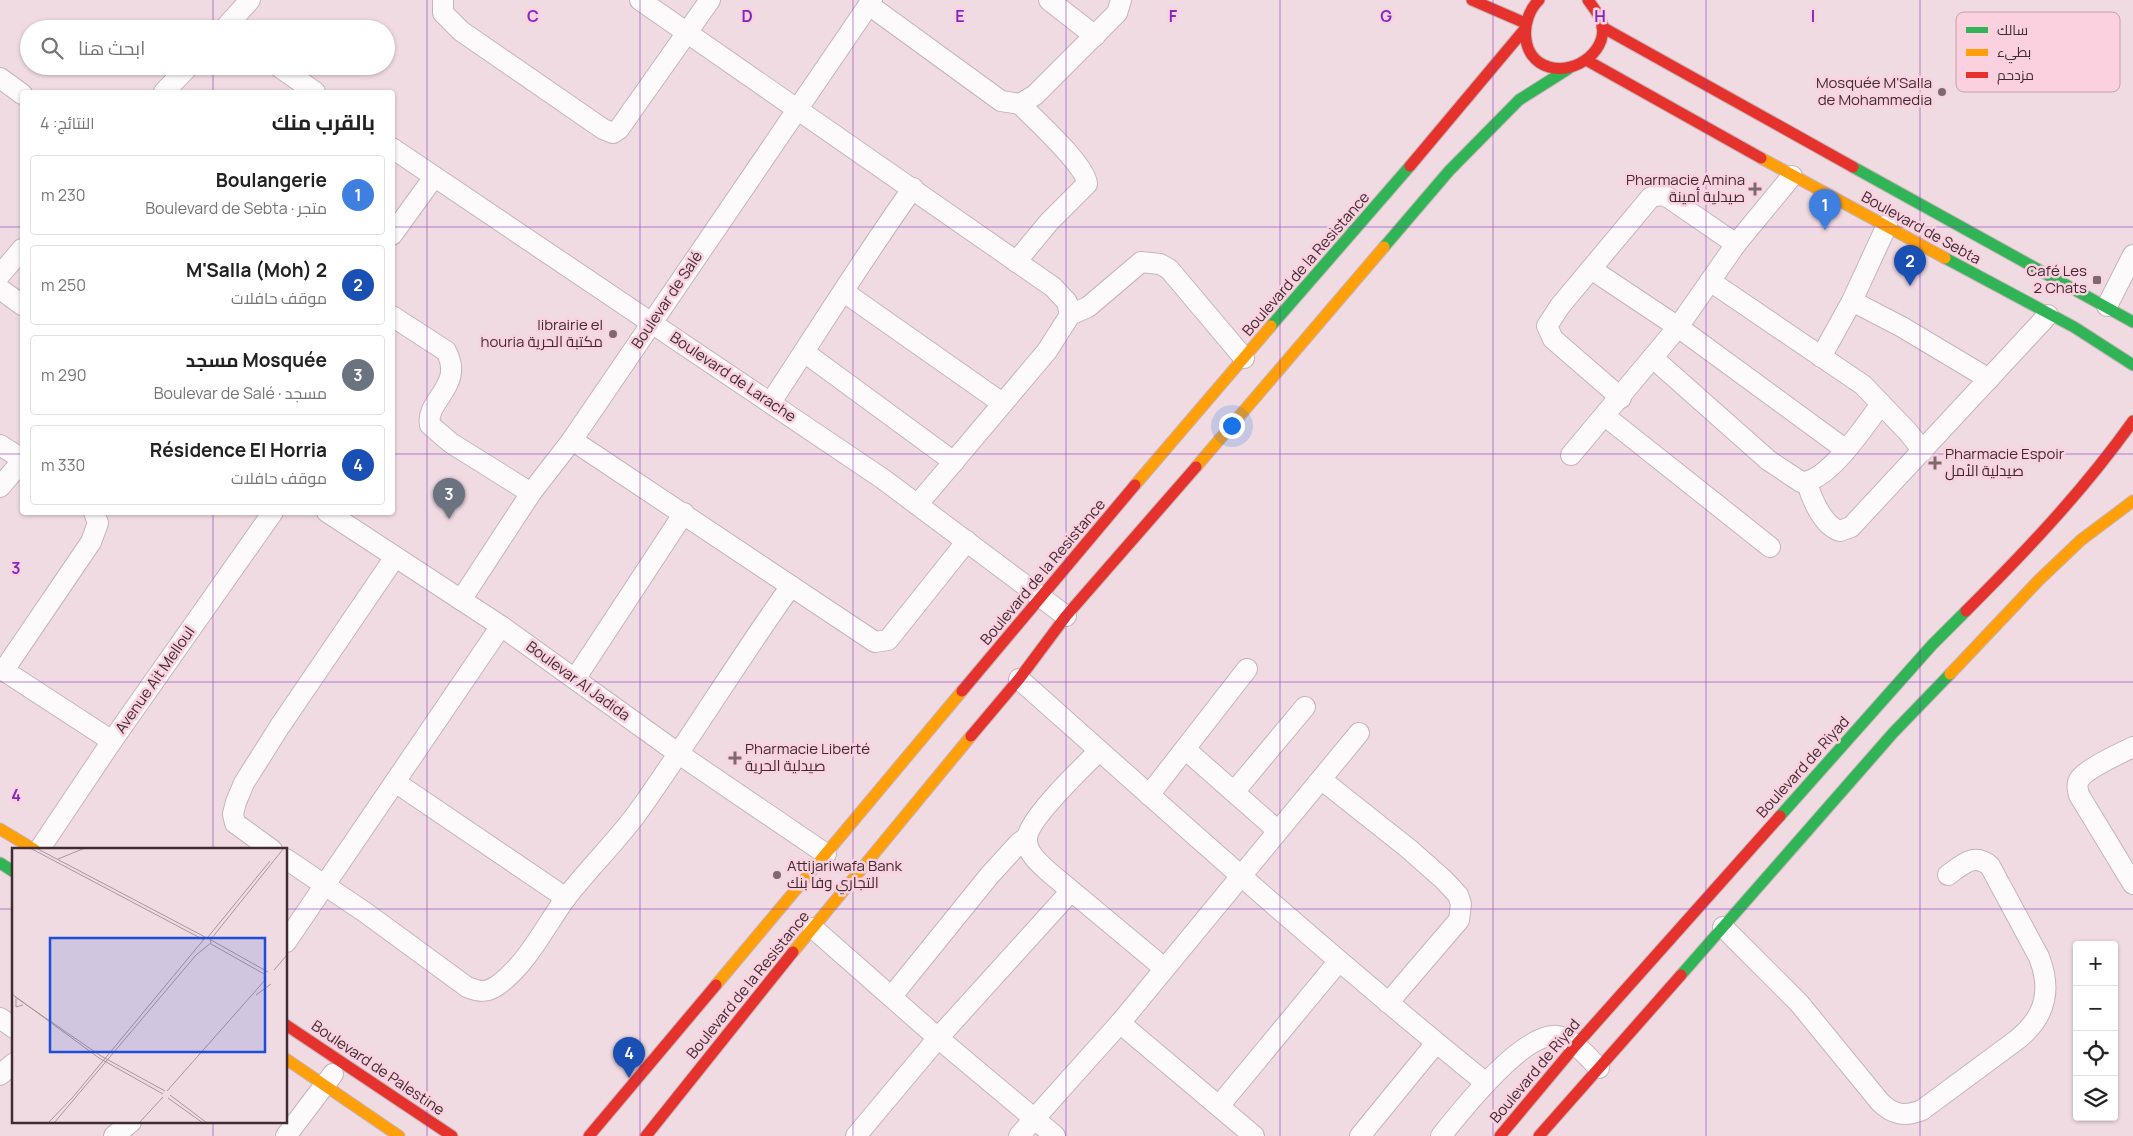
<!DOCTYPE html>
<html lang="ar">
<head>
<meta charset="utf-8">
<style>
  body { margin:0; font-family:Manrope,Cairo,sans-serif; background:#f6f6f6; color:#222; direction:rtl }
  .controls { position:absolute; right:15px; bottom:15px; display:grid; overflow:hidden; border-radius:5px; box-shadow:0 1px 4px #0004 }
  .controls button { width:45px; height:45px; display:grid; place-items:center; padding:0; border:0; border-bottom:1px solid #e0e0e0; background:#fff; color:#222; font:25px sans-serif }
  .you { position:absolute; left:1231px; top:425px; width:18px; height:18px; margin:-12px; border:4px solid #fff; border-radius:50%; background:#1a73e8; box-shadow:0 0 0 8px #1a73e833 }
  .badge { display:grid; place-items:center; width:32px; height:32px; border-radius:50%; background:#7c6a70; color:#fff; font-size:16px; font-weight:700 }
  .pin { position:absolute; translate:-50% -41px; filter:drop-shadow(0 1px 2px #0008) }
  .pin::after { content:''; position:absolute; top:26px; width:18px; height:15px; background:inherit; clip-path:polygon(0 0,100% 0,50% 100%) }
  .list { margin:0; padding:0; list-style:none }
  h2 { display:flex; justify-content:space-between; align-items:center; height:65px; margin:0; padding:0 20px; font-size:21px }
  h2 small { font-size:16px; font-weight:400; color:#767676 }
  .list li { display:grid; grid-template-columns:32px 1fr auto; gap:15px; align-items:center; box-sizing:border-box; height:80px; margin:0 10px 10px; padding:0 10px; border:1px solid #e0e0e0; border-radius:5px }
  .list b { display:block; font-size:19px; white-space:nowrap }
  .list p { margin:0; font-size:16px; white-space:nowrap; color:#767676 }
  .list em { font-size:16px; font-style:normal; color:#767676 }
  .icon { flex:none; width:28px; height:28px; fill:none; stroke:currentColor; stroke-width:2; stroke-linecap:round; stroke-linejoin:round }
  .map { position:relative; flex:none; width:2133px; height:1136px; overflow:hidden; direction:ltr }
  .search { position:absolute; background:#fff; box-shadow:0 1px 4px #0004; left:20px; top:20px; width:375px; height:55px; display:flex; align-items:center; gap:12px; box-sizing:border-box; padding:0 18px; border-radius:28px; color:#767676; font-size:19px }
  .panel { position:absolute; background:#fff; box-shadow:0 1px 4px #0004; left:20px; top:90px; width:375px; height:425px; border-radius:5px; direction:rtl }
  .map>svg:first-child { display:block }
  .lines { fill:none; stroke-linecap:round; stroke-linejoin:round }
  .street-casing { stroke:#c6b4ba; stroke-width:22 }
  .fast-casing { stroke:#c6b4ba; stroke-width:13 }
  .slow-casing { stroke:#c6b4ba; stroke-width:13 }
  .jam-casing { stroke:#c6b4ba; stroke-width:13 }
  .street { stroke:#fdfafb; stroke-width:20 }
  .fast { stroke:#30b455; stroke-width:11 }
  .slow { stroke:#ff9f0a; stroke-width:11 }
  .jam { stroke:#e5322d; stroke-width:11 }
  .grid { fill:none; stroke:#7b2cbf; stroke-width:1; stroke-opacity:0.55 }
  .poi-dot { fill:#7c6a70; stroke:#fbd1df; stroke-width:2 }
  .labels { text-anchor:middle; stroke-width:5; stroke-linejoin:round; paint-order:stroke }
  .poi-label { font-size:15px; fill:#3d2d33; stroke:#fbd1df; text-anchor:end }
  .street-label { font-size:15px; fill:#3d2d33; stroke:#fbd1df }
  .inset-road { fill:none; stroke:#a9959c; stroke-width:1 }
  .view { fill:#1d4ed8; fill-opacity:0.15; stroke:#1d4ed8; stroke-width:2.5 }
  .inset-edge { fill:none; stroke:#3d2d33; stroke-width:2.5 }
  .key { fill:#fbd1df; stroke:#c2a0ab; stroke-width:1 }
  .key-label { font-size:14px; fill:#3d2d33 }
  .grid-label { font-size:16px; text-anchor:middle; font-weight:bold; fill:#7b2cbf; stroke:#fbd1df; stroke-width:5; stroke-linejoin:round; paint-order:stroke }
</style>
</head>
<body>
<div class="map">
<svg width="2133" height="1136" viewBox="0 0 2133 1136">
  <rect width="100%" height="100%" fill="#f1dbe2"/>
  <g class="lines">
    <defs>
      <g id="street">
        <polyline points="443,0 443,13 461,31 603,129 613,133 619,129 710,0"/>
        <polyline points="640,0 1053,287 1067,302 1070,315 1047,351 918,504"/>
        <polyline points="1049,0 1095,36"/>
        <polyline points="869,5 1001,101 1020,104 1035,95 1117,13 1121,0"/>
        <polyline points="224,29 250,0"/>
        <polyline points="278,66 315,92"/>
        <polyline points="0,78 22,94"/>
        <polyline points="164,92 189,66"/>
        <polyline points="392,148 883,479 1066,616"/>
        <polyline points="392,235 434,177"/>
        <path d="M1016,262L1049,222L1087,184C1086,165 1035,120 1020,104"/>
        <polyline points="1591,269 1678,327 1846,450"/>
        <polyline points="0,275 22,249"/>
        <polyline points="1710,281 1863,385 1908,432 1923,451"/>
        <polyline points="0,289 22,305"/>
        <polyline points="844,292 1002,403"/>
        <polyline points="1852,301 1902,327 1989,379"/>
        <polyline points="2107,306 2133,255"/>
        <polyline points="1070,315 1088,307 1141,262 1160,264 1169,269 1244,358"/>
        <path d="M392,316L446,351C465,386 425,400 430,425L451,443L531,493"/>
        <polyline points="804,352 954,462"/>
        <polyline points="1821,357 1852,301 1887,225"/>
        <path d="M1653,358L1768,460L1801,482C1828,483 1866,424 1881,404"/>
        <polyline points="1621,398 1553,339 1547,326 1560,306 1651,197 1663,195 1669,198 1736,244"/>
        <path d="M771,402C818,331 863,258 913,188"/>
        <polyline points="1605,416 1770,547"/>
        <polyline points="572,440 875,642 888,640 967,541"/>
        <polyline points="0,445 22,459"/>
        <polyline points="1571,455 1678,327 1736,244 1792,176"/>
        <path d="M1807,482C1811,498 1823,526 1840,531L1851,527L2048,315"/>
        <polyline points="0,487 22,461"/>
        <polyline points="327,512 501,626 679,754 826,854"/>
        <polyline points="461,600 531,493 572,440 872,0"/>
        <polyline points="0,668 112,741"/>
        <polyline points="4,670 91,542 98,523 94,512"/>
        <polyline points="575,679 684,513"/>
        <path d="M1019,679C1173,816 1326,954 1486,1083"/>
        <path d="M2133,747C2121,753 2085,769 2079,780C2076,785 2078,790 2079,795L2133,884"/>
        <polyline points="1185,749 1277,830"/>
        <path d="M1099,751C1083,767 1029,818 1027,838C1026,853 1040,864 1050,873L1164,968"/>
        <polyline points="1322,780 1409,849 1444,880 1458,895 1461,904 1459,920 1388,1003"/>
        <polyline points="395,782 566,898"/>
        <polyline points="1234,792 1305,707"/>
        <polyline points="1149,795 1247,669"/>
        <polyline points="39,850 112,741 273,512"/>
        <polyline points="272,850 235,823 233,814 236,802 244,783 280,726 395,557"/>
        <path d="M286,859L366,913L467,987C479,992 487,993 498,985C527,964 545,927 565,899C588,869 616,842 638,812C691,738 738,660 791,586"/>
        <path d="M1723,927L1799,1003L1880,1102C1893,1115 1905,1117 1922,1110L2018,1039C2045,1017 2052,990 2039,957L1990,866C1974,852 1962,865 1948,875"/>
        <polyline points="813,928 938,1038 1055,1136"/>
        <polyline points="286,942 501,626"/>
        <polyline points="892,996 989,876 1019,843 1027,837"/>
        <polyline points="0,1018 14,1028"/>
        <polyline points="1120,1023 1254,1136"/>
        <polyline points="0,1075 14,1063"/>
        <polyline points="1219,1106 1339,961"/>
        <polyline points="114,1136 131,1122"/>
        <polyline points="286,1136 333,1074"/>
        <polyline points="856,1136 938,1038 1071,891"/>
        <polyline points="1019,1136 1120,1023 1359,733"/>
        <polyline points="1360,1136 1436,1043"/>
        <path d="M1441,1136C1461,1111 1523,1032 1557,1036C1573,1037 1588,1058 1599,1068"/>
      </g>
      <g id="fast">
        <polyline points="1853,167 2133,322"/>
        <polyline points="1384,247 1449,171 1519,100 1568,69"/>
        <polyline points="1945,258 2074,327 2133,365"/>
        <polyline points="1271,326 1410,166"/>
        <polyline points="1780,816 1932,645 1966,611"/>
        <polyline points="0,863 14,872"/>
        <polyline points="1681,975 1893,733 1950,674"/>
      </g>
      <g id="slow">
        <polyline points="1761,158 1945,258"/>
        <polyline points="1196,467 1384,247"/>
        <polyline points="1135,485 1271,326"/>
        <polyline points="1950,674 2039,580 2081,540 2133,501"/>
        <polyline points="0,829 35,850"/>
        <polyline points="793,952 971,736"/>
        <polyline points="716,985 962,691"/>
        <polyline points="286,1059 399,1136"/>
      </g>
      <g id="jam">
        <polyline points="1472,0 1525,23"/>
        <path d="M1539,0C1520,18 1519,58 1549,67C1576,75 1611,49 1601,20C1598,13 1592,6 1588,0"/>
        <polyline points="1602,27 1853,167"/>
        <polyline points="1588,61 1761,158"/>
        <polyline points="1410,166 1524,30"/>
        <path d="M1966,611C2026,551 2084,490 2133,421"/>
        <polyline points="962,691 1135,485"/>
        <polyline points="971,736 1019,679 1066,616 1196,467"/>
        <polyline points="286,1025 452,1136"/>
        <polyline points="589,1136 716,985"/>
        <polyline points="646,1136 793,952"/>
        <polyline points="1500,1136 1576,1045 1780,816"/>
        <polyline points="1539,1136 1681,975"/>
      </g>
    </defs>
    <use href="#street" class="street-casing"/>
    <use href="#fast" class="fast-casing"/>
    <use href="#slow" class="slow-casing"/>
    <use href="#jam" class="jam-casing"/>
    <use href="#street" class="street"/>
    <use href="#fast" class="fast"/>
    <use href="#slow" class="slow"/>
    <use href="#jam" class="jam"/>
  </g>
  <path class="grid" d="M213,0V29M427,0V1136M640,0V1136M853,0V1136M1066,0V1136M1280,0V1136M1493,0V1136M1706,0V1136M1920,0V1136M213,66V92M0,227H22M392,227H2133M0,454H22M392,454H2133M213,512V850M0,682H2133M0,909H14M286,909H2133M213,1122V1136"/>
  <g class="poi-dot">
    <circle cx="1942" cy="92" r="5"/>
    <path d="M1752.5 181.5h5v5h5v5h-5v5h-5v-5h-5v-5h5z"/>
    <rect x="2092" y="275" width="10" height="10" rx="2.5"/>
    <circle cx="613" cy="334" r="5"/>
    <path d="M1932.5 455.5h5v5h5v5h-5v5h-5v-5h-5v-5h5z"/>
    <path d="M732.5 750.5h5v5h5v5h-5v5h-5v-5h-5v-5h5z"/>
    <circle cx="777" cy="875" r="5"/>
  </g>
  <g class="labels">
    <g class="poi-label">
      <text x="1932" y="88">Mosquée M'Salla<tspan x="1932" dy="17">de Mohammedia</tspan></text>
      <text x="1745" y="185">Pharmacie Amina<tspan x="1745" dy="17">صيدلية أمينة</tspan></text>
      <text x="2087" y="276">Café Les<tspan x="2087" dy="17">2 Chats</tspan></text>
      <text x="603" y="330">librairie el<tspan x="603" dy="17">houria مكتبة الحرية</tspan></text>
      <text x="1945" y="459" text-anchor="start">Pharmacie Espoir<tspan x="1945" dy="17">صيدلية الأمل</tspan></text>
      <text x="745" y="754" text-anchor="start">Pharmacie Liberté<tspan x="745" dy="17">صيدلية الحرية</tspan></text>
      <text x="787" y="871" text-anchor="start">Attijariwafa Bank<tspan x="787" dy="17">التجاري وفا بنك</tspan></text>
    </g>
    <g class="street-label">
      <text transform="translate(1921 228) rotate(29)" y="5">Boulevard de Sebta</text>
      <text transform="translate(1306 264) rotate(-49)" y="5">Boulevard de la Resistance</text>
      <text transform="translate(667 300) rotate(-56)" y="5">Boulevar de Salé</text>
      <text transform="translate(733 377) rotate(34)" y="5">Boulevard de Larache</text>
      <text transform="translate(1043 572) rotate(-50)" y="5">Boulevard de la Resistance</text>
      <text transform="translate(155 680) rotate(-55)" y="5">Avenue Ait Melloul</text>
      <text transform="translate(578 681) rotate(36)" y="5">Boulevar Al Jadida</text>
      <text transform="translate(1803 767) rotate(-48)" y="5">Boulevard de Riyad</text>
      <text transform="translate(748 985) rotate(-51)" y="5">Boulevard de la Resistance</text>
      <text transform="translate(378 1068) rotate(34)" y="5">Boulevard de Palestine</text>
      <text transform="translate(1535 1071) rotate(-50)" y="5">Boulevard de Riyad</text>
    </g>
  </g>
  <g transform="translate(12 848)">
    <rect width="275" height="275" fill="#f1dbe2"/>
    <path class="inset-road" d="M18,0L192,92M24,0L193,89M46,11L73,0M196,89L258,13M199,91L272,0M199,92L256,124M199,96L254,127M262,122L275,107M0,146L87,210L151,246M244,147L259,136M3,149L89,208L153,243M4,151V159L11,157M155,243L254,131M158,247L195,275M156,250L191,275M36,275L61,249L193,90H198L199,95L184,107L42,275M127,275L151,249"/>
    <path class="view" d="M38,90H253V204H38Z"/>
    <rect width="275" height="275" class="inset-edge"/>
  </g>
  <rect x="1956" y="12" width="164" height="80" rx="8" class="key"/>
  <rect x="1966" y="27" width="22" height="6" fill="#30b455"/>
  <rect x="1966" y="49" width="22" height="7" fill="#ff9f0a"/>
  <rect x="1966" y="72" width="22" height="6" fill="#e5322d"/>
  <g class="key-label">
    <text x="1997" y="35">سالك</text>
    <text x="1997" y="57">بطيء</text>
    <text x="1997" y="80">مزدحم</text>
  </g>
  <g class="grid-label">
    <text x="533" y="22">C</text>
    <text x="747" y="22">D</text>
    <text x="960" y="22">E</text>
    <text x="1173" y="22">F</text>
    <text x="1386" y="22">G</text>
    <text x="1600" y="22">H</text>
    <text x="1813" y="22">I</text>
    <text x="16" y="574">3</text>
    <text x="16" y="801">4</text>
  </g>
</svg>
<div class="controls">
<button>+</button>
<button>−</button>
<button><svg class="icon" aria-label="locate" viewBox="0 0 24 24"><circle cx="12" cy="12" r="6"/><path d="M12 2v4M12 18v4M2 12h4M18 12h4"/></svg></button>
<button><svg class="icon" aria-label="layers" viewBox="0 0 24 24"><path d="M12 4l9 5-9 5-9-5zM3 14l9 5 9-5"/></svg></button>
</div>
<div class="you"></div>
<div class="pin badge" style="left:1825px;top:230px;background:#3f7fe0">1</div>
<div class="pin badge" style="left:1910px;top:286px;background:#1a4fb4">2</div>
<div class="pin badge" style="left:449px;top:519px;background:#6b7280">3</div>
<div class="pin badge" style="left:629px;top:1078px;background:#1a4fb4">4</div>
<div class="search"><svg class="icon" aria-label="search" viewBox="0 0 24 24"><circle cx="10" cy="10" r="6"/><path d="M15 15l6 6"/></svg>ابحث هنا</div>
<section class="panel">
<h2>بالقرب منك<small>النتائج: 4</small></h2>
<ul class="list">
<li><span class="badge" style="background:#3f7fe0">1</span><div><b>Boulangerie</b><p>متجر · Boulevard de Sebta</p></div><em>230 m</em></li>
<li><span class="badge" style="background:#1a4fb4">2</span><div><b>M'Salla (Moh) 2</b><p>موقف حافلات</p></div><em>250 m</em></li>
<li><span class="badge" style="background:#6b7280">3</span><div><b>Mosquée مسجد</b><p>مسجد · Boulevar de Salé</p></div><em>290 m</em></li>
<li><span class="badge" style="background:#1a4fb4">4</span><div><b>Résidence El Horria</b><p>موقف حافلات</p></div><em>330 m</em></li>
</ul>
</section>
</div>
</body>
</html>
